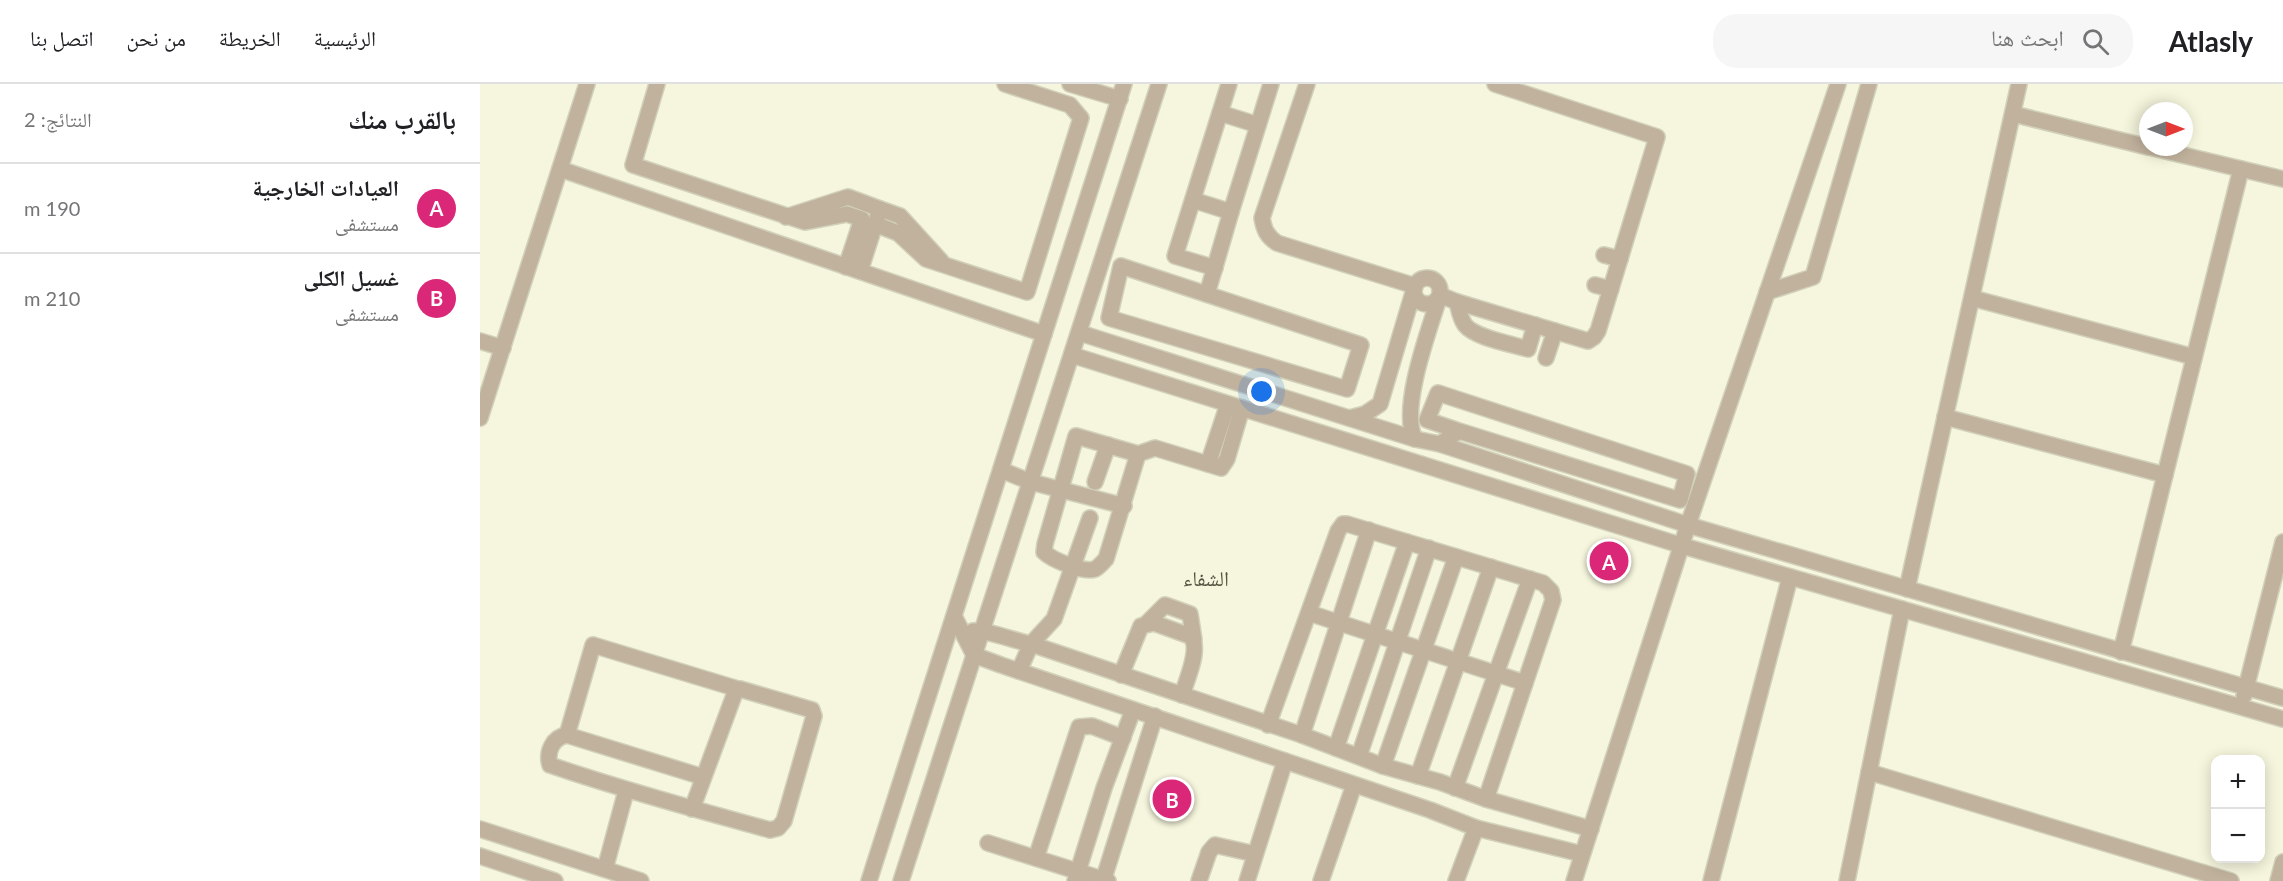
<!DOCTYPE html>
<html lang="ar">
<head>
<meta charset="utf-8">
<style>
  body { margin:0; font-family:Lato,"Noto Naskh Arabic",sans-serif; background:#f6f6f6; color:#202124; direction:rtl }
  .controls { position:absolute; right:18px; bottom:18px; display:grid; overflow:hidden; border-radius:12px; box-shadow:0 3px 15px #0003 }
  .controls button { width:54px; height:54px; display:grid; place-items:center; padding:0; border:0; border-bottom:2px solid #e0e0e0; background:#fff; color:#202124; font:30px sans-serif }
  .compass { position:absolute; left:1659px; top:18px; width:54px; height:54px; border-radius:50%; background:#fff; box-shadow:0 3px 15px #0003; rotate:90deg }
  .you { position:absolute; left:782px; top:308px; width:21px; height:21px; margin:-15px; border:4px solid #fff; border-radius:50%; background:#1a73e8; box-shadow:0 0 0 9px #1a73e833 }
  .badge { display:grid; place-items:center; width:39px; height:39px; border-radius:50%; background:#db2777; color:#fff; font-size:20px; font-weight:700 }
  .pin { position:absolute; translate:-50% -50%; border:3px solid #fff; box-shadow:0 2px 6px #0006 }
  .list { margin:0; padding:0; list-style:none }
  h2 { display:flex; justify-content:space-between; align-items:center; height:78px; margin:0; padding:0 24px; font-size:26px }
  h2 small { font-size:20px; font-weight:400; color:#757577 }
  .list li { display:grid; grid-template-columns:39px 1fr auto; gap:18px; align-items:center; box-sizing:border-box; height:90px; padding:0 24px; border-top:2px solid #e0e0e0 }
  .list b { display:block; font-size:22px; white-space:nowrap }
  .list p { margin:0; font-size:20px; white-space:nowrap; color:#757577 }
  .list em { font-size:20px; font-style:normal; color:#757577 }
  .icon { flex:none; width:33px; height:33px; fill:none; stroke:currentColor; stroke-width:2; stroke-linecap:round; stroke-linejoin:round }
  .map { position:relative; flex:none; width:1803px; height:797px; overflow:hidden; direction:ltr }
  header { display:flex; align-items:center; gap:36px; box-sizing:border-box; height:84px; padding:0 30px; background:#fff; border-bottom:2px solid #e0e0e0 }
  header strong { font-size:28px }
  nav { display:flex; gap:33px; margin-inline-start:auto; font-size:21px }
  .search { width:420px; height:54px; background:#f6f6f6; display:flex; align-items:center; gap:15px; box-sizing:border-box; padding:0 21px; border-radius:24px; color:#757577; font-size:22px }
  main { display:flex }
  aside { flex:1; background:#fff }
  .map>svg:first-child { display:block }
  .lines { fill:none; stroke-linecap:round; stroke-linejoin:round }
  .minor-casing { stroke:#d1d0ba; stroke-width:18 }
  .minor { stroke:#c1b29d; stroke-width:15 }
  .labels { text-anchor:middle; stroke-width:5; stroke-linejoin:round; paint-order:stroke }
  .neighbourhood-label { font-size:21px; fill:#54533f; stroke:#f6f5dd }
</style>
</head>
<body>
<header>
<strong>Atlasly</strong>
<div class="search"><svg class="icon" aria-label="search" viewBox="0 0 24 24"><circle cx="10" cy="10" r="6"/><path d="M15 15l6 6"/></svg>ابحث هنا</div>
<nav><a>الرئيسية</a><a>الخريطة</a><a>من نحن</a><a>اتصل بنا</a></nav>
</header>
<main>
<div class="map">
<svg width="1803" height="797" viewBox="0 0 1803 797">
  <rect width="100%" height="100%" fill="#f6f5dd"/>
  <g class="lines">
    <defs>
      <g id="minor">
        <polyline points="177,0 153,81 325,138 367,130 382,135 366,183"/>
        <polyline points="590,0 640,15"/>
        <path d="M827,0L782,134C784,146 787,152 797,159L935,202L900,320L885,330L870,334"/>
        <polyline points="740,29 778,41"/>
        <polyline points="1533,30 1668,63"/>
        <polyline points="1669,63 1803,95"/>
        <polyline points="80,85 564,250"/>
        <polyline points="713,116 751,128"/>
        <polyline points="400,125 420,132 461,177"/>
        <polyline points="306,133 368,113 400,125 380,187"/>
        <polyline points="395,140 418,149 446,175 547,208 601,34 590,21 525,0"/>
        <polyline points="1124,171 1140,175"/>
        <polygon points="641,182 881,261 867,305 629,234"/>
        <polyline points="735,184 695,172 749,0"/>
        <circle cx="947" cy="207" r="13"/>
        <polyline points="1115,201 1131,205"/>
        <polyline points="1287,208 1333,193 1389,0"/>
        <polyline points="727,210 751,128 791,0"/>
        <polyline points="1492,214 1714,273"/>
        <path d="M977,218C979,226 980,234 985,241C995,254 1032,260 1048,265L1055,241"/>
        <polyline points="600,249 935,355 960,360 1208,441 1803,614"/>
        <polyline points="0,257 23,264"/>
        <polyline points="592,271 1203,462 1803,635"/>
        <polyline points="1066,274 1075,247"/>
        <polyline points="1465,333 1685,391"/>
        <polyline points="0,334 107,0"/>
        <path d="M935,355C919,325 950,243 960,211L977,218L1108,257L1114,253L1118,247L1177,53L1015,0"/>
        <polyline points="960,360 979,347 947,336 958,309 1207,390 1200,416 979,347"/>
        <path d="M658,370L596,352L565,460L564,468C572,476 604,489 615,485C619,483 623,478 626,475L658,370L675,364L741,384L747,375L762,324"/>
        <polyline points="728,380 748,320"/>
        <polyline points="521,386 551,398 644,422"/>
        <polyline points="615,398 628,361"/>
        <polyline points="1427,505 1539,0"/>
        <polyline points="829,529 1045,599"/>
        <polyline points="475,534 494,571 521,581 950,726 996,744 1102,770"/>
        <polyline points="667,539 685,521 710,530 714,556"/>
        <path d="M493,547C510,546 534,557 551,560L822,651L903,682L960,698L1006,715L1111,745"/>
        <polyline points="1641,568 1761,85"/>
        <polyline points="539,587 551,560 574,535 610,434"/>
        <path d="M641,591L661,542L674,539L710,552C722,563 706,597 702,611"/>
        <polyline points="1764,612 1803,458"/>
        <polyline points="788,641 858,447 863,440 867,440 1063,499 1071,507 1073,516 1006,715"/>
        <polyline points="87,651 113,561 258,605"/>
        <polyline points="822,651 889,446"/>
        <polyline points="856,664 927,458"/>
        <polyline points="879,672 949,464"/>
        <polyline points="903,682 976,473"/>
        <polyline points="1389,688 1751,797"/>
        <polyline points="938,692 1011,483"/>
        <polyline points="975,704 1050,495"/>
        <path d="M212,725L256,606L260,605L332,626L334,632L304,737L298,744L290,746C218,726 146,707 76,683L70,681C66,668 73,653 87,651L223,693"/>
        <polyline points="0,745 161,797"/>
        <polyline points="508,759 628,797"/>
        <polyline points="0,772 75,797"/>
        <polyline points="556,774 599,643 612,642 643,654"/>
        <polyline points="125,785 146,707"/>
        <polyline points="389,797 644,0"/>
        <polyline points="421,797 679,0"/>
        <polyline points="595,797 624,704 653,626"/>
        <polyline points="623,797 675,632"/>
        <polyline points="719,797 729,768 735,761 775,770"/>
        <polyline points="767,797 805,677"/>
        <polyline points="841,797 874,701"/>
        <polyline points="976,797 996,744"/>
        <polyline points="1094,797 1208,441 1358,0"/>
        <polyline points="1231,797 1310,493"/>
        <polyline points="1367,797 1422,525"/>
        <polyline points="1798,797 1803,778"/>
      </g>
    </defs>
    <use href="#minor" class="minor-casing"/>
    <use href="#minor" class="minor"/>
  </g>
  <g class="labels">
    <g class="neighbourhood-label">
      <text x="726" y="502">الشفاء</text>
    </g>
  </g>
</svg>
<div class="controls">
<button>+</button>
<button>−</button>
</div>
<svg class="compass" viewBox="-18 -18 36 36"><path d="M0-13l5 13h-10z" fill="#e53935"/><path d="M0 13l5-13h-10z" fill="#757577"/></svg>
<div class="you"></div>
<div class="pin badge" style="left:1129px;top:477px">A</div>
<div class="pin badge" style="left:692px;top:715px">B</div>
</div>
<aside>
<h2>بالقرب منك<small>النتائج: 2</small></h2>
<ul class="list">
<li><span class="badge">A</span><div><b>العيادات الخارجية</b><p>مستشفى</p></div><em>190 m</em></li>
<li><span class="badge">B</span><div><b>غسيل الكلى</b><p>مستشفى</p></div><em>210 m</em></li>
</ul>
</aside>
</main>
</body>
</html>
